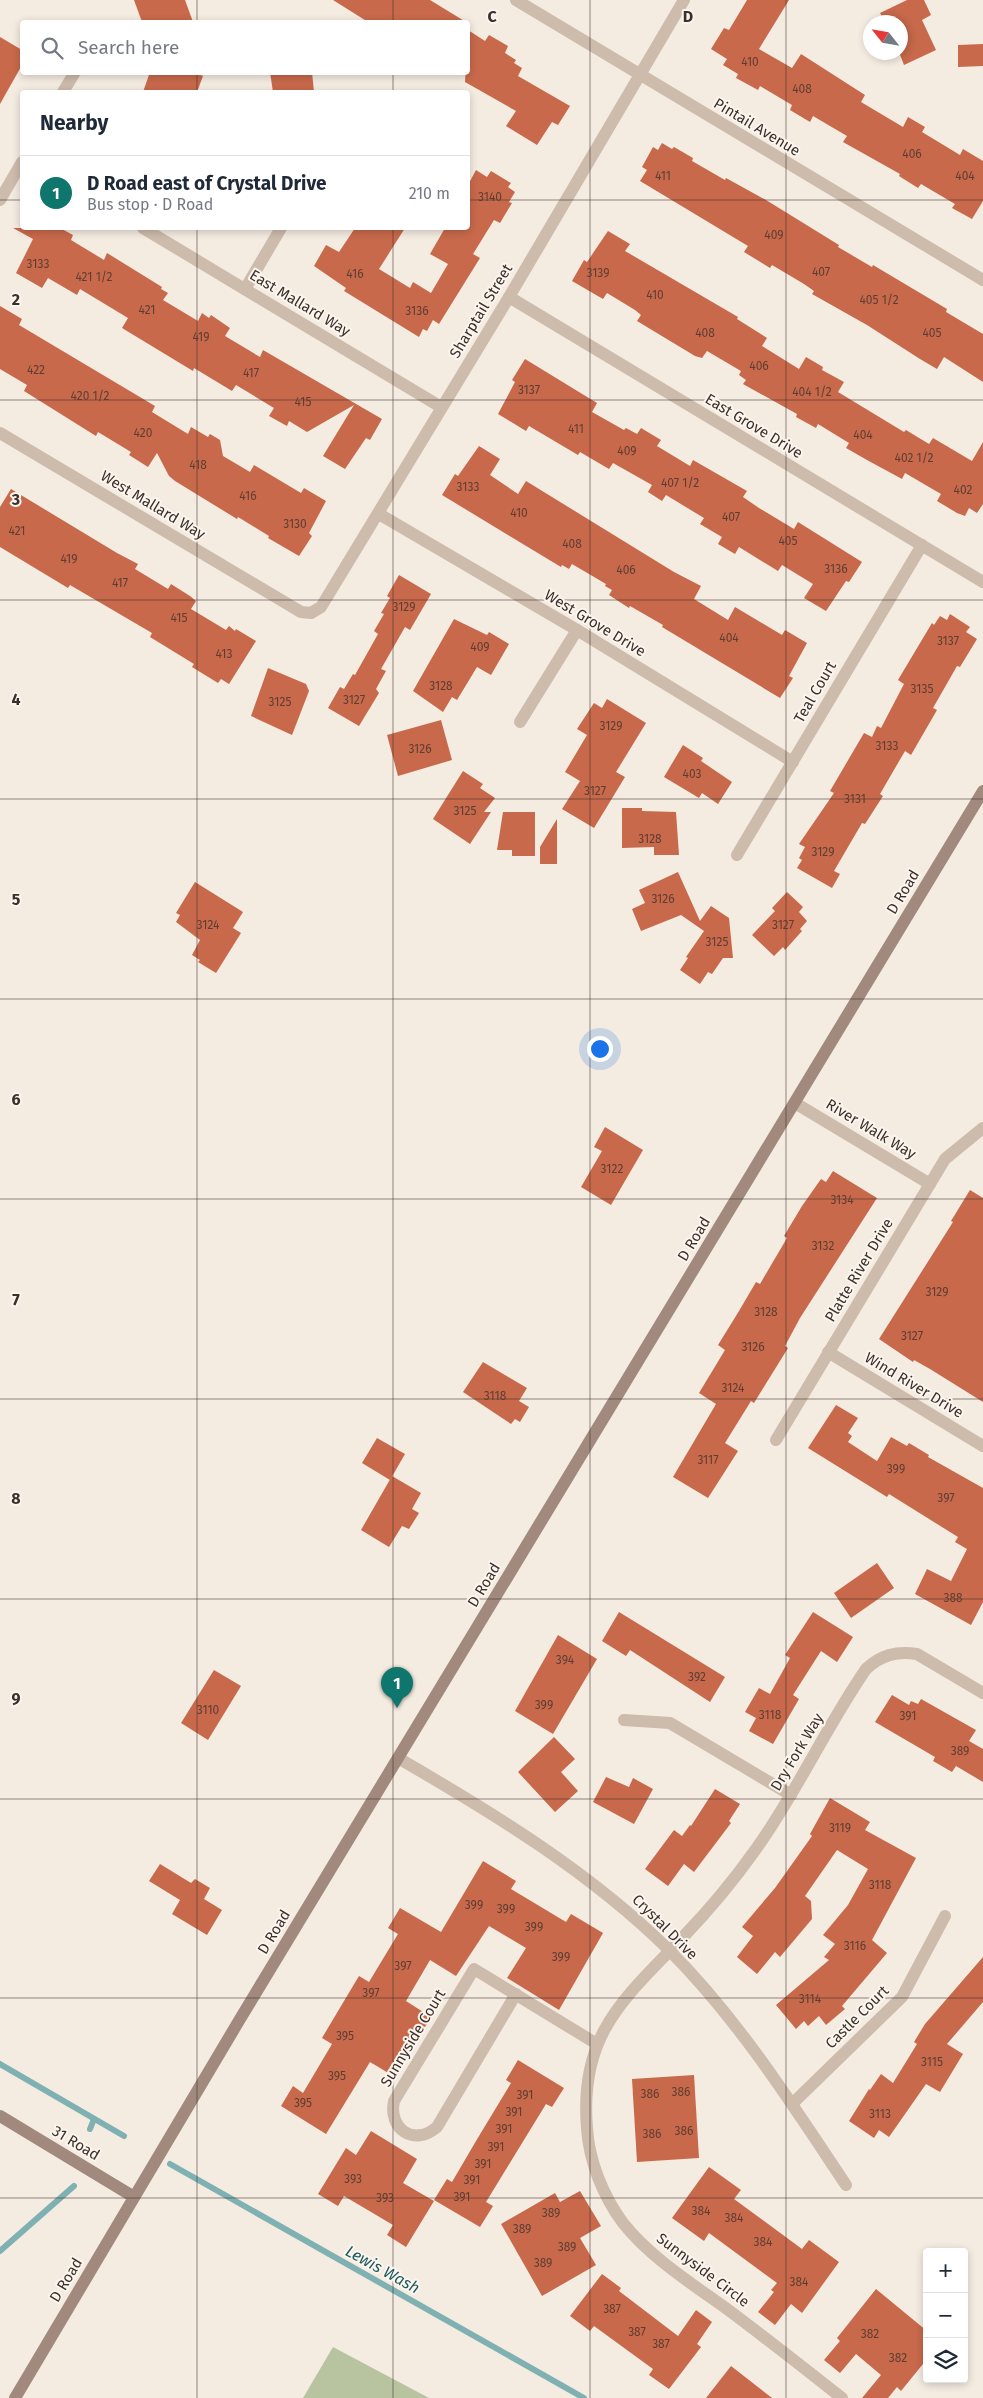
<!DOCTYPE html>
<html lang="en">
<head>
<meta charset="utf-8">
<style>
  body { margin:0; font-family:"Fira Sans",sans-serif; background:#f6f6f7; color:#1f2937 }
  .controls { position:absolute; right:15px; bottom:15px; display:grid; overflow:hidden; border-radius:5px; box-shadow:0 2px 8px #0003 }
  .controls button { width:45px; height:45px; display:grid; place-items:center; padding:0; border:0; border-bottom:1px solid #e0e1e3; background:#fff; color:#1f2937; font:25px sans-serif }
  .compass { position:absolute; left:863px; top:15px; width:45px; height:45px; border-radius:50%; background:#fff; box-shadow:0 2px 8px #0003; rotate:301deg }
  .you { position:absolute; left:599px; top:1048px; width:18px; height:18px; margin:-12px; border:4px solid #fff; border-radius:50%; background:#1a73e8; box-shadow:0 0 0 8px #1a73e833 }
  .badge { display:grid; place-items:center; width:32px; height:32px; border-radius:50%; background:#0f766e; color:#fff; font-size:16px; font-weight:700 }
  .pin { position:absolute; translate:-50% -41px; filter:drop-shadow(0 1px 2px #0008) }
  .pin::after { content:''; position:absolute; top:26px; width:18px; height:15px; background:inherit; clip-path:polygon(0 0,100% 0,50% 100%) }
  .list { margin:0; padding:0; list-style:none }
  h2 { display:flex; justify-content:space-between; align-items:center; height:65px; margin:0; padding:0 20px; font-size:21px }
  h2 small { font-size:16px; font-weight:400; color:#747a83 }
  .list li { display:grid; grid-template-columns:32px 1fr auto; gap:15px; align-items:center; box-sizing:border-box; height:75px; padding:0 20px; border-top:1px solid #e0e1e3 }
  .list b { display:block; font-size:19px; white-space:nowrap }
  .list p { margin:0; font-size:16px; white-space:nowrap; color:#747a83 }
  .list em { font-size:16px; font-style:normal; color:#747a83 }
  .icon { flex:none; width:28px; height:28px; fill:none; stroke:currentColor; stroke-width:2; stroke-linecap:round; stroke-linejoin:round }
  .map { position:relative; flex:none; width:983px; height:2398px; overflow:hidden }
  .search { position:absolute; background:#fff; box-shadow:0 2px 8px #0003; left:20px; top:20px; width:450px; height:55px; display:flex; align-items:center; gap:12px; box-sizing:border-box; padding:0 18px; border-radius:5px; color:#747a83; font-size:19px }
  .panel { position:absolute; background:#fff; box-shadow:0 2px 8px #0003; left:20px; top:90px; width:450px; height:140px; border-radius:5px }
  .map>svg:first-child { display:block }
  .green { fill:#b8c4a0 }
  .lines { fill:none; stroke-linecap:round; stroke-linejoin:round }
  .stream { stroke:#7fb0b2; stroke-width:6 }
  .building { fill:#c8694b }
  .street { stroke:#cdbbac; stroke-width:12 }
  .secondary { stroke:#a18a7d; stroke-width:12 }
  .grid { fill:none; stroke:#3b302b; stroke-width:1; stroke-opacity:0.55 }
  .labels { text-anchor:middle; stroke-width:4; stroke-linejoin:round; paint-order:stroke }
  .number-label { font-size:12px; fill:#5e3e33 }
  .street-label { font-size:15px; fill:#3b302b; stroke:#fbf5ee }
  .water-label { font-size:16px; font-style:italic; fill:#1f5a5e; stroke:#fbf5ee }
  .grid-label { font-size:16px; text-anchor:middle; font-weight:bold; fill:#3b302b; stroke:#fbf5ee; stroke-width:4; stroke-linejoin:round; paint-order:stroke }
</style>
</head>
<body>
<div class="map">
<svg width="983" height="2398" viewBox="0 0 983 2398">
  <rect width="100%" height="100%" fill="#f4ebe1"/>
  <polygon class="green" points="333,2347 429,2398 303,2398"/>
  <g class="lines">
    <g class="stream">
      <polyline points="0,2064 124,2136"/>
      <polyline points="90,2129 94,2119"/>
      <polyline points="170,2164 584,2398"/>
      <polyline points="0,2251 74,2186"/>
    </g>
  </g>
  <g class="building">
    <polygon points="134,0 185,0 193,22 142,22"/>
    <polygon points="333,0 430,0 466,22 368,22"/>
    <polygon points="747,0 789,0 759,49 792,68 801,54 865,95 861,102 903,127 908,117 925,127 922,132 960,155 963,149 983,161 983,201 972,219 952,208 955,204 921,184 918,188 899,176 900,174 843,142 847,136 813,116 810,122 790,110 792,105 760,86 758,90 736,78 738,74 723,65 727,59 711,49 724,28 729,30"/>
    <polygon points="907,0 924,0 931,15 922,20 936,50 904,65 899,52 900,52 900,22 885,22 880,13"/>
    <polygon points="468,30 485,41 489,35 508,46 505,53 516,60 514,63 522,68 518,76 570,106 558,125 552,122 537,145 506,126 516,111 465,82"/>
    <polygon points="0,37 22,50 22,65 0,104"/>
    <polygon points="983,44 983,66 958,67 958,45"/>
    <polygon points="150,72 193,72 203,76 197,92 143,92"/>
    <polygon points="270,72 312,72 314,92 273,92"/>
    <polygon points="662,143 672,149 674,147 693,158 692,161 725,180 726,178 766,200 839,245 838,247 872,267 873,265 947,309 946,312 983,334 983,382 944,357 937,369 920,359 867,325 812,294 814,291 804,284 772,265 770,268 744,252 748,246 640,181 647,170 642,167 653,147 658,150"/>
    <polygon points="476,170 487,177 491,171 511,183 508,187 515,192 509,202 512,203 500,223 494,220 473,254 480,258 439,324 433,320 427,331 423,329 419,337 344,291 346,288 314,266 326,245 339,252 355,228 405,228 379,269 410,288 413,282 431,293 448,264 430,254 445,228 468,228 468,185"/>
    <polygon points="13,228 60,228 73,235 71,240 104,260 107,253 162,287 161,289 168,293 163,300 198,321 202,313 209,318 211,315 230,328 225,336 260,357 263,350 382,419 370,440 366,438 345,469 323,456 354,405 307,432 289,421 287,426 269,416 274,408 236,385 232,391 194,368 193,371 122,328 128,318 80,289 77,295 48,278 42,288 16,273 33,239"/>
    <polygon points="608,231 630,244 625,251 738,317 737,319 767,338 762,346 799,369 806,357 823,367 822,370 844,382 838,392 904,432 906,430 929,444 933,438 972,461 983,442 983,504 977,513 969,508 965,516 957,513 937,501 941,494 905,473 902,479 867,460 846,448 849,443 818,424 816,428 796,417 797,414 743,384 746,380 739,375 741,371 707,351 702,358 695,356 637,321 641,315 635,310 607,293 603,299 572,281 584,260 587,262"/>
    <polygon points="0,306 22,319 19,325 155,406 152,412 188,434 191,427 208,437 210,434 220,440 223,456 250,472 254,465 301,493 304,488 326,501 309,533 312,536 299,556 268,538 269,536 238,517 237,519 175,481 169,476 157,453 148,467 129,455 131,452 98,432 96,436 24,391 27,385 0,369"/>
    <polygon points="525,359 597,403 592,412 624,430 626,428 637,434 641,428 661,440 657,446 690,466 693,460 747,491 743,497 759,508 794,529 798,522 862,562 849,582 846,581 826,611 804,598 813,584 782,565 778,571 739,547 735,554 718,544 722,537 700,524 704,518 666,495 662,501 648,492 652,485 613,463 609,469 580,452 578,455 529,426 526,431 498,414 515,382 512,380"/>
    <polygon points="479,446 500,459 490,475 518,494 526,481 674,572 701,586 694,599 728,620 735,607 782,635 785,630 807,643 789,676 793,678 780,698 662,627 663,625 630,606 629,608 609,595 612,590 605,586 606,584 572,564 569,569 562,565 561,567 442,495 455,474 458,476"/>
    <polygon points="11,489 117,553 138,564 135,569 168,589 171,584 190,596 196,601 191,609 226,630 229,626 235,631 236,629 256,641 229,684 221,679 218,683 192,667 194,664 150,637 152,633 70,585 68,588 0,547 0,507"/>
    <polygon points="399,575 431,594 410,630 405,627 381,669 386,671 376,689 379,693 359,726 328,708 340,687 344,689 353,674 355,675 378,634 374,631 384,614 381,613 390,598 387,596"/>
    <polygon points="950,614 970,627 966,632 977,639 960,667 957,666 933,708 937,710 911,755 905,751 880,794 883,796 865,824 862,823 834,871 840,874 832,888 797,868 802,860 799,858 805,847 799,844 834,793 830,791 864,733 872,737 877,726 881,728 904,684 898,680 932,623 934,625 940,616 947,620"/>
    <polygon points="454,619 487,635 489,632 509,644 491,675 477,667 457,700 452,697 443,712 413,691"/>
    <polygon points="268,668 306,684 309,691 292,735 251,716"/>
    <polygon points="607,699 646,723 616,772 625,777 594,828 562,809 580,781 565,772 587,735 577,729 594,703 602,708"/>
    <polygon points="441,720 452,760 398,776 387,735"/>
    <polygon points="683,745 703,758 701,761 732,782 718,804 702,793 699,798 664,777"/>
    <polygon points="463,771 483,784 480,788 495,798 484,812 491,812 470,844 433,819"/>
    <polygon points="622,808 642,808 642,811 676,812 679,855 654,855 654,847 622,848"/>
    <polygon points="503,812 535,812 535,856 512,856 512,850 497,850"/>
    <polygon points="557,819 557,864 540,864 540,847"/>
    <polygon points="678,872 700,921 711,906 729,918 733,958 723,958 712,974 708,972 700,984 680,970 688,958 686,957 704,931 681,915 641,931 632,909 645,903 639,890"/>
    <polygon points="195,882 243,912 233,928 241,933 216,973 198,962 200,960 192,955 200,940 176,922 180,915 176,913"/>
    <polygon points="787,892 803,907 799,912 807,921 800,929 802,931 785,950 783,947 774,956 752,935 775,911 772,908"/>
    <polygon points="605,1127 643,1150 611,1205 581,1187 602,1151 594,1147"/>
    <polygon points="833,1171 877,1198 800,1318 785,1346 788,1348 754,1403 751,1401 725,1443 738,1451 708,1498 673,1477 716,1404 699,1393 725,1350 718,1345 739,1311 756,1282 760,1284 787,1238 784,1236 802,1206 821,1179 826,1182"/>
    <polygon points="970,1190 983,1198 983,1402 930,1369 914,1360 913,1362 879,1339 953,1222 951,1221"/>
    <polygon points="483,1362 527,1388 519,1401 529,1407 520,1422 515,1419 511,1424 463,1392"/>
    <polygon points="836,1405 858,1418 848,1433 852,1436 848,1442 877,1461 891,1437 907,1446 909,1443 929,1455 928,1457 983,1488 983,1602 971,1625 915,1594 927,1569 951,1581 967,1549 955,1542 958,1537 889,1494 887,1497 808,1448"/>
    <polygon points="377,1438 405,1454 390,1480 362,1463"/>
    <polygon points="392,1476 421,1493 412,1509 419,1513 409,1529 402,1526 389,1547 361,1530"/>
    <polygon points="877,1563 894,1588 851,1618 834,1593"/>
    <polygon points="619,1612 725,1677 710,1702 630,1650 626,1656 602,1641"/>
    <polygon points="813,1612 853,1637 837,1662 821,1651 793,1695 799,1699 773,1744 749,1731 756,1718 745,1712 759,1688 770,1694 790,1658 785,1655"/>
    <polygon points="558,1635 597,1659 553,1734 515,1711"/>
    <polygon points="214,1670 241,1686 208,1740 181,1723"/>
    <polygon points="892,1695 909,1705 911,1701 918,1704 921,1699 976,1730 969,1741 983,1749 983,1782 956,1766 952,1772 933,1761 935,1757 875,1722"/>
    <polygon points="554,1737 575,1759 561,1772 578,1791 555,1812 518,1772"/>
    <polygon points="606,1777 629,1787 633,1778 653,1789 634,1824 593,1802"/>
    <polygon points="715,1789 740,1804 729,1821 731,1823 694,1872 684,1864 668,1886 645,1869 674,1830 682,1836 690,1825 691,1826"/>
    <polygon points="830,1798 870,1822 865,1830 916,1858 872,1940 887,1953 842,2006 845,2009 826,2025 819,2016 808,2026 804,2021 796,2029 776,2005 829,1960 824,1957 835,1944 823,1935 848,1905 868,1869 837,1850 805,1896 811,1901 812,1919 780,1957 775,1952 757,1974 737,1957 753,1936 742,1927 775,1888 812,1836 810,1834"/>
    <polygon points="483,1861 516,1881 511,1889 566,1922 571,1914 603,1933 559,2010 507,1978 526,1948 489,1926 456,1976 430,1960 406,2001 431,2017 395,2077 370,2062 326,2134 281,2106 293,2086 303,2093 332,2044 322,2038 347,1996 359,1976 369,1982 398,1934 388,1928 400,1908 441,1932"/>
    <polygon points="160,1864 191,1883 195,1879 210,1888 204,1899 222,1910 207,1935 172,1914 180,1900 149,1881"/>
    <polygon points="983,1957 983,2002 947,2044 963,2054 940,2092 926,2084 889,2137 879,2130 874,2138 849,2121 869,2089 870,2090 881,2074 893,2083 917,2044 914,2042 925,2024"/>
    <polygon points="518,2060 564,2088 552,2107 546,2104 486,2202 493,2206 480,2227 434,2200 447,2179 452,2182 476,2141 511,2083 506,2080"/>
    <polygon points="694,2075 699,2158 637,2162 632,2079"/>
    <polygon points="371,2131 417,2159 403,2183 434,2201 406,2247 387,2235 393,2225 344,2196 338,2206 318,2194 346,2148 356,2155"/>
    <polygon points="709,2167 741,2190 734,2199 802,2249 809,2240 839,2262 802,2313 791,2304 775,2325 758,2312 774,2292 771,2290 777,2283 709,2233 704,2241 672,2218"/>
    <polygon points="580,2191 601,2226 580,2238 596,2265 542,2296 501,2224 555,2193 560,2202"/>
    <polygon points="602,2274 621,2288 619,2291 678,2336 696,2310 712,2322 697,2344 701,2347 669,2389 649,2375 653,2369 594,2326 590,2331 570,2316"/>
    <polygon points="876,2289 927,2331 927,2359 901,2391 897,2387 888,2398 862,2398 881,2375 856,2354 840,2373 824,2360 840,2341 837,2338"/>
    <polygon points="731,2366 772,2398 706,2398"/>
  </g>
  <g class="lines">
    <g class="street">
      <polyline points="516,0 983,280"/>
      <polyline points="63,92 75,72"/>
      <polyline points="0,200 22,162"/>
      <polyline points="143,228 441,407"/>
      <polyline points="245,289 281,228"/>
      <polyline points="509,297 983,582"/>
      <polyline points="0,433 301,612 311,613 321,607 509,297 684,0"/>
      <polyline points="379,514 577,630 793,762"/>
      <polyline points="520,722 577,630"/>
      <polyline points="737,855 922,545"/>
      <polyline points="795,1103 930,1184"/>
      <polyline points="828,1352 983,1446"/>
      <polyline points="776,1440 945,1159 983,1128"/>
      <polyline points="624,1720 670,1723 791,1795"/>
      <path d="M398,1758C493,1813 590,1872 669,1950C738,2019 792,2104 846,2185"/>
      <path d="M516,1994L437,2127C414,2147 388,2129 394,2101L474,1969L597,2044"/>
      <polyline points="792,2104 902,1997 945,1916"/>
      <path d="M842,2398C804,2368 766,2338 727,2309C691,2283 651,2258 623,2223C603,2196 589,2161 587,2128C579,2033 625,1998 684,1936C710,1909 734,1880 756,1849C797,1792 826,1727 866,1669C881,1655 896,1651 917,1654L983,1693"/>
    </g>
    <g class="secondary">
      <polyline points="0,2116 134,2197"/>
      <polyline points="15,2398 240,2019 983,791"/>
    </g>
  </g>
  <path class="grid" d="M197,0V22M393,0V22M590,0V2398M786,0V2398M197,72V92M393,72V92M0,200H22M468,200H983M197,228V2398M393,228V2398M0,400H983M0,600H983M0,799H983M0,999H983M0,1199H983M0,1399H983M0,1599H983M0,1799H983M0,1998H983M0,2198H983"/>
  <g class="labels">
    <g class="number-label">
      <text x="750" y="66">410</text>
      <text x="802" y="93">408</text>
      <text x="912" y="158">406</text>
      <text x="663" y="180">411</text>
      <text x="965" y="180">404</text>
      <text x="490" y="201">3140</text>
      <text x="774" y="239">409</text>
      <text x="38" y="268">3133</text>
      <text x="821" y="276">407</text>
      <text x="598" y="277">3139</text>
      <text x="355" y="278">416</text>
      <text x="94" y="281">421 1/2</text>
      <text x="655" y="299">410</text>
      <text x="879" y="304">405 1/2</text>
      <text x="147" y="314">421</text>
      <text x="417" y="315">3136</text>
      <text x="705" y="337">408</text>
      <text x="932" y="337">405</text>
      <text x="201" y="341">419</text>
      <text x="759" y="370">406</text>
      <text x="36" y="374">422</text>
      <text x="251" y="377">417</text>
      <text x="529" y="394">3137</text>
      <text x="812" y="396">404 1/2</text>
      <text x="90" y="400">420 1/2</text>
      <text x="303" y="406">415</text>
      <text x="576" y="433">411</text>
      <text x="143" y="437">420</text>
      <text x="863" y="439">404</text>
      <text x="627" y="455">409</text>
      <text x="914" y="462">402 1/2</text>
      <text x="198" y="469">418</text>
      <text x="680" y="487">407 1/2</text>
      <text x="468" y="491">3133</text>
      <text x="963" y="494">402</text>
      <text x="248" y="500">416</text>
      <text x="519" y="517">410</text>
      <text x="731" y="521">407</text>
      <text x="295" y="528">3130</text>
      <text x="17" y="535">421</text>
      <text x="788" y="545">405</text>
      <text x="572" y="548">408</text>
      <text x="69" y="563">419</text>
      <text x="836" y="573">3136</text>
      <text x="626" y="574">406</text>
      <text x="120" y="587">417</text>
      <text x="404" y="611">3129</text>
      <text x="179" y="622">415</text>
      <text x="729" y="642">404</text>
      <text x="948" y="645">3137</text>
      <text x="480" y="651">409</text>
      <text x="224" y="658">413</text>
      <text x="441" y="690">3128</text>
      <text x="922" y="693">3135</text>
      <text x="354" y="704">3127</text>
      <text x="280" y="706">3125</text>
      <text x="611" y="730">3129</text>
      <text x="887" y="750">3133</text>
      <text x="420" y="753">3126</text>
      <text x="692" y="778">403</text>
      <text x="595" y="795">3127</text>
      <text x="855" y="803">3131</text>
      <text x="465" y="815">3125</text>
      <text x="650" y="843">3128</text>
      <text x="823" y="856">3129</text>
      <text x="663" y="903">3126</text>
      <text x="208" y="929">3124</text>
      <text x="783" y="929">3127</text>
      <text x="717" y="946">3125</text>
      <text x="612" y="1173">3122</text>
      <text x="842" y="1204">3134</text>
      <text x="823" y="1250">3132</text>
      <text x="937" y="1296">3129</text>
      <text x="766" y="1316">3128</text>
      <text x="912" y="1340">3127</text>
      <text x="753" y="1351">3126</text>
      <text x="733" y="1392">3124</text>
      <text x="495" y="1400">3118</text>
      <text x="708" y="1464">3117</text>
      <text x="896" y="1473">399</text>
      <text x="946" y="1502">397</text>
      <text x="953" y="1602">388</text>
      <text x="565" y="1664">394</text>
      <text x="697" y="1681">392</text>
      <text x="544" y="1709">399</text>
      <text x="208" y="1714">3110</text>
      <text x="770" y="1719">3118</text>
      <text x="908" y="1720">391</text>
      <text x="960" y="1755">389</text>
      <text x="840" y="1832">3119</text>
      <text x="880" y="1889">3118</text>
      <text x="474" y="1909">399</text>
      <text x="506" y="1913">399</text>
      <text x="534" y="1931">399</text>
      <text x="855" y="1950">3116</text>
      <text x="561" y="1961">399</text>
      <text x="403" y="1970">397</text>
      <text x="371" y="1997">397</text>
      <text x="810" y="2003">3114</text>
      <text x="345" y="2040">395</text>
      <text x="932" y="2066">3115</text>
      <text x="337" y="2080">395</text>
      <text x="681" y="2096">386</text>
      <text x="650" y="2098">386</text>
      <text x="525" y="2099">391</text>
      <text x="303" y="2107">395</text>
      <text x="514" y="2116">391</text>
      <text x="880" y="2118">3113</text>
      <text x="504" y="2133">391</text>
      <text x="684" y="2135">386</text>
      <text x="652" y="2138">386</text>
      <text x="496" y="2151">391</text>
      <text x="483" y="2168">391</text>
      <text x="353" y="2183">393</text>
      <text x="472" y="2184">391</text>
      <text x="462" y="2201">391</text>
      <text x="385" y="2202">393</text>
      <text x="701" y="2215">384</text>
      <text x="551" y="2217">389</text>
      <text x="734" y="2222">384</text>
      <text x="522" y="2233">389</text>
      <text x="763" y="2246">384</text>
      <text x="567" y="2251">389</text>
      <text x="543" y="2267">389</text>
      <text x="799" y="2286">384</text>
      <text x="612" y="2313">387</text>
      <text x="637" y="2336">387</text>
      <text x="870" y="2338">382</text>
      <text x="661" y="2348">387</text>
      <text x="898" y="2362">382</text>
    </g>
    <g class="street-label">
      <text transform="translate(757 127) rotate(31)" y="5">Pintail Avenue</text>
      <text transform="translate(300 303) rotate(31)" y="5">East Mallard Way</text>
      <text transform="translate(481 311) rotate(-59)" y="5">Sharptail Street</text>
      <text transform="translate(754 426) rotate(31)" y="5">East Grove Drive</text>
      <text transform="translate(153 505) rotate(31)" y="5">West Mallard Way</text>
      <text transform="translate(595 623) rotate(31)" y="5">West Grove Drive</text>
      <text transform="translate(815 692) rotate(-60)" y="5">Teal Court</text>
      <text transform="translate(903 892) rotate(-59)" y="5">D Road</text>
      <text transform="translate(871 1129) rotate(31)" y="5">River Walk Way</text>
      <text transform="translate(694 1239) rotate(-59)" y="5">D Road</text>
      <text transform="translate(859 1270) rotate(-59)" y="5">Platte River Drive</text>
      <text transform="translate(914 1385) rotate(31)" y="5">Wind River Drive</text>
      <text transform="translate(484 1585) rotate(-59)" y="5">D Road</text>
      <text transform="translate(797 1752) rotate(-59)" y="5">Dry Fork Way</text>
      <text transform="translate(665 1927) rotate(45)" y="5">Crystal Drive</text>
      <text transform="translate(274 1932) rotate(-59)" y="5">D Road</text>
      <text transform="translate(857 2017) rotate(-45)" y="5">Castle Court</text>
      <text transform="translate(413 2038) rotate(-59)" y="5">Sunnyside Court</text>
      <text transform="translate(76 2143) rotate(31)" y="5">31 Road</text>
      <text transform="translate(703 2270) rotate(37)" y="5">Sunnyside Circle</text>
      <text transform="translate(66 2280) rotate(-59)" y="5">D Road</text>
    </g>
    <g class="water-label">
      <text transform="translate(383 2269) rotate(29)" y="6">Lewis Wash</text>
    </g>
  </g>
  <g class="grid-label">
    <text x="492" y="22">C</text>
    <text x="688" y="22">D</text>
    <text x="16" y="305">2</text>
    <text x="16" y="505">3</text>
    <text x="16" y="705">4</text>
    <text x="16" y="905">5</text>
    <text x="16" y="1105">6</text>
    <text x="16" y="1305">7</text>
    <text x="16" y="1504">8</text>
    <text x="16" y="1704">9</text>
  </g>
</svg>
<div class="controls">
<button>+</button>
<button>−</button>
<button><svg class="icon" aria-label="layers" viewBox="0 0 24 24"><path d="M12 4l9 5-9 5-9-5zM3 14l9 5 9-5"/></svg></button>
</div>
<svg class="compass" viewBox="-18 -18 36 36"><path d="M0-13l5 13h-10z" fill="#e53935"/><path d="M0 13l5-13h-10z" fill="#747a83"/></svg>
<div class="you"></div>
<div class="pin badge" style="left:397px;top:1708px">1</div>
<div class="search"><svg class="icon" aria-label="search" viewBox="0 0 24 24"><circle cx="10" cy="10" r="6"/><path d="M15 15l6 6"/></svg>Search here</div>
<section class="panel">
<h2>Nearby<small></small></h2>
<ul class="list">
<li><span class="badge">1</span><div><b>D Road east of Crystal Drive</b><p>Bus stop · D Road</p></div><em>210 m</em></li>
</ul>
</section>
</div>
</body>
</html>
